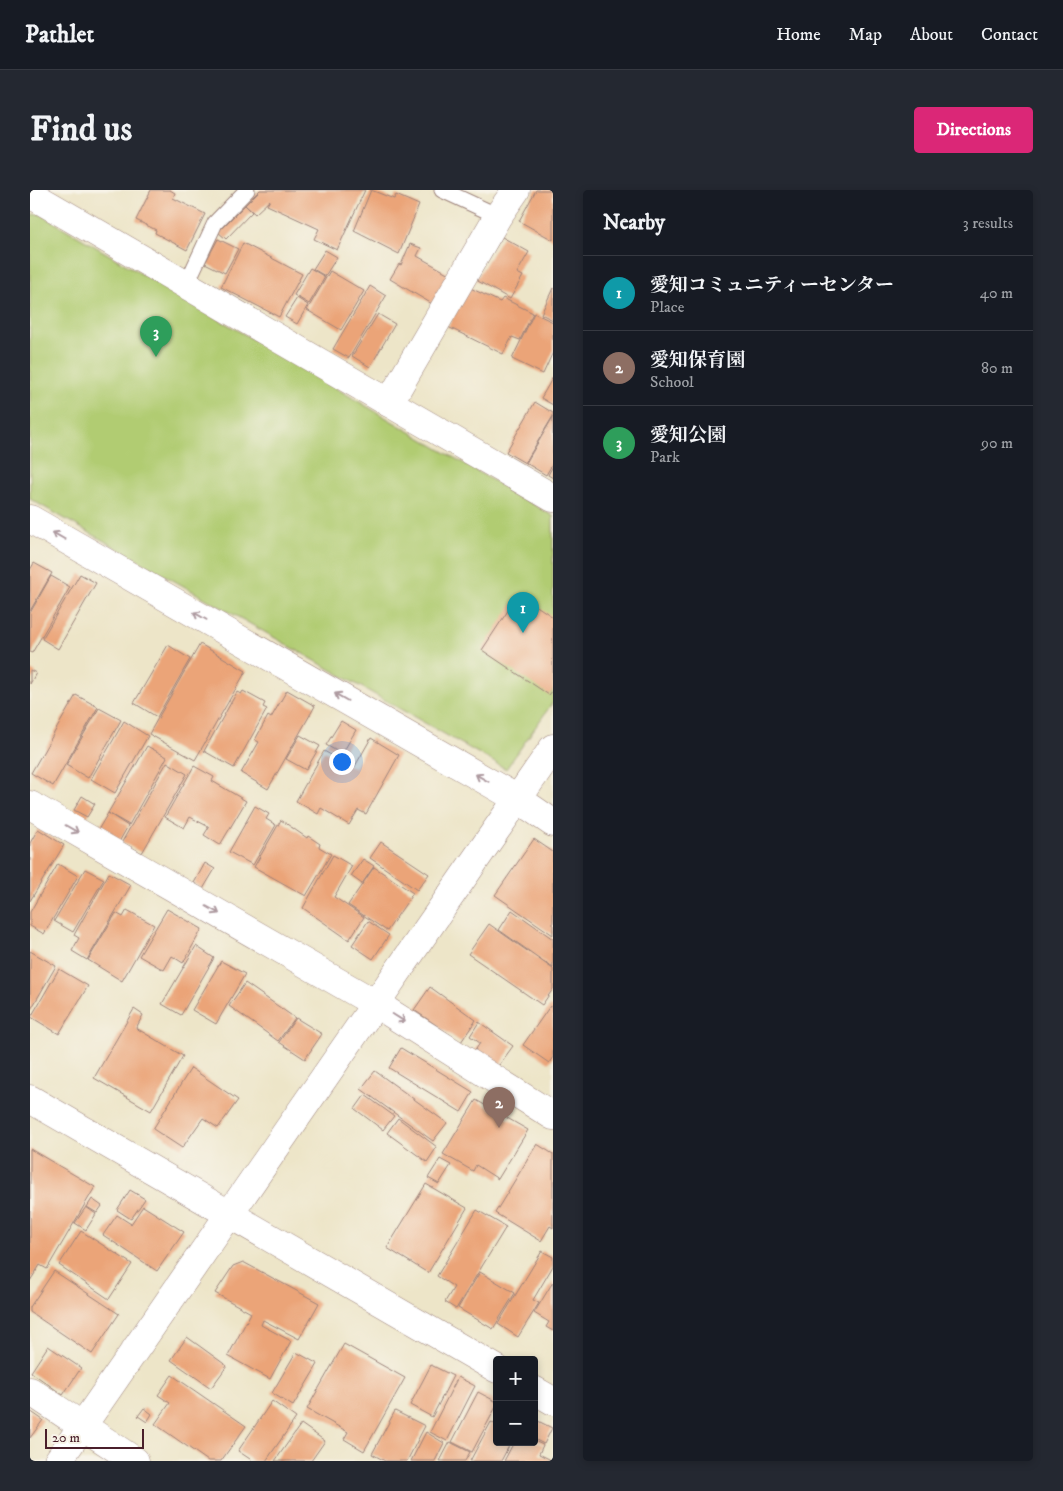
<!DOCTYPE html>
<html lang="en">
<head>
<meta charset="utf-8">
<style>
  body { margin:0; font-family:"IM FELL DW Pica","Noto Serif JP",serif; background:#242831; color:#f1f3f6 }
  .controls { position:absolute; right:15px; bottom:15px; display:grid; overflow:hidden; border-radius:5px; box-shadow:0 2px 8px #0003 }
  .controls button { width:45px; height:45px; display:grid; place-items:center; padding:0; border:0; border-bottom:1px solid #363941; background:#171b24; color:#f1f3f6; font:25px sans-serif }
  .scale { position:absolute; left:15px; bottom:12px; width:99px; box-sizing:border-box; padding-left:5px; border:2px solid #4a1f2b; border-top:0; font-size:14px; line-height:18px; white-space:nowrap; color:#4a1f2b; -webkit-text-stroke:4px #f7f3e8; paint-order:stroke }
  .you { position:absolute; left:311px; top:571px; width:18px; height:18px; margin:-12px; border:4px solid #fff; border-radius:50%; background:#1a73e8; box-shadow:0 0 0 8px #1a73e833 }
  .badge { display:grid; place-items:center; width:32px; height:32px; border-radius:50%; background:#db2777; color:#fff; font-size:16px; font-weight:700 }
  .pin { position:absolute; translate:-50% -41px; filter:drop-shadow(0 1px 2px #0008) }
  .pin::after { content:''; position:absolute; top:26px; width:18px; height:15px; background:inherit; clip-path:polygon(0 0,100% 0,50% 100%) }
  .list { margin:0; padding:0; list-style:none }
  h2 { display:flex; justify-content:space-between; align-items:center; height:65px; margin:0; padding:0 20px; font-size:21px }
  h2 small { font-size:16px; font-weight:400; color:#9ea1a6 }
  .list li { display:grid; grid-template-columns:32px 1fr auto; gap:15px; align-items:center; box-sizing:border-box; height:75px; padding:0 20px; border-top:1px solid #363941 }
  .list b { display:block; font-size:19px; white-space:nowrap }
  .list p { margin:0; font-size:16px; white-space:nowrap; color:#9ea1a6 }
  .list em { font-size:16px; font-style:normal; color:#9ea1a6 }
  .map { position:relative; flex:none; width:523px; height:1271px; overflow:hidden; border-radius:5px }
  header { display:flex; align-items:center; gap:30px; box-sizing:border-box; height:70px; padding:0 25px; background:#171b24; border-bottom:1px solid #363941 }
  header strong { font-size:24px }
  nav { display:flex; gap:28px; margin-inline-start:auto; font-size:18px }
  .intro { display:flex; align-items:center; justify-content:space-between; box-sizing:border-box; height:120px; padding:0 30px }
  h1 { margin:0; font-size:35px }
  .button { padding:12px 22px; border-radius:5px; background:#db2777; color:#fff; font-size:18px; font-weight:700 }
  main { display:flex; gap:30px; padding:0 30px }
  aside { flex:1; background:#171b24; border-radius:5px; box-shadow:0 2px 8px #0003 }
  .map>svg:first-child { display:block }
  .green { fill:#b1cc72; stroke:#7e764e }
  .building { fill:#eba478 }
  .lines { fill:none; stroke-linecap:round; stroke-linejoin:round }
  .lane-casing { stroke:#9c827a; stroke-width:17 }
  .street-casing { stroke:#9c827a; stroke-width:29 }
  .secondary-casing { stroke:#9c827a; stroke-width:29 }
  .lane { stroke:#fff; stroke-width:15 }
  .street { stroke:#fff; stroke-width:28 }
  .secondary { stroke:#fff; stroke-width:28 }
  .oneway { stroke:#ae9aa0 }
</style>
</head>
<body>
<header>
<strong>Pathlet</strong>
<nav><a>Home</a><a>Map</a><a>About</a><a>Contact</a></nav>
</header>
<div class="intro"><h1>Find us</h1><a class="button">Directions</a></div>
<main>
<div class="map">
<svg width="523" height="1271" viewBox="0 0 523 1271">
  <rect width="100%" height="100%" fill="#f7f3e8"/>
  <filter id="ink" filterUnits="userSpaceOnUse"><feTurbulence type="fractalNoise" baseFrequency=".02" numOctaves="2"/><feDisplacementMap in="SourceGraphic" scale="10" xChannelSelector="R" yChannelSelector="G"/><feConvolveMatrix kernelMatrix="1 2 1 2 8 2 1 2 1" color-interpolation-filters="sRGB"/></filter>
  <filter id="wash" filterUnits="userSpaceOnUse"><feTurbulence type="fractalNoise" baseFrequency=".0096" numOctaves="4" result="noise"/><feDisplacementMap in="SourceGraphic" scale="20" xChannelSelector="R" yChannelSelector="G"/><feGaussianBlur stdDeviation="1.12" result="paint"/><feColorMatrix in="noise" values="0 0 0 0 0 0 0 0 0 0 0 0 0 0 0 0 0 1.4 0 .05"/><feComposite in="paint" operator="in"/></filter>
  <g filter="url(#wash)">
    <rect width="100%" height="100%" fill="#ede5c8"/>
    <polygon class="green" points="10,24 523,326 523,512 476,579 0,309 0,25"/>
    <g id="blocks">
      <g class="building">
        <polygon points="121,0 140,0 145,3 143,8 175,24 157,60 125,43 126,40 106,30"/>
        <polygon points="230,0 335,0 307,60 284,49 289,39 237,15 240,10 225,24 215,15"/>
        <polygon points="341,0 364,9 366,5 389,15 369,64 324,41"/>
        <polygon points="506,0 523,0 523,50 489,31"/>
        <polygon points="215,15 222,22 196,49 188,42"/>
        <polygon points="472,47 499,62 487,83 493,86 480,109 446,90"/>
        <polygon points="188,49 208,59 195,83 175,73"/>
        <polygon points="213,53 272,84 249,127 191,97"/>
        <polygon points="380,54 391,58 387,66 421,85 404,115 360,89 369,74 371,75"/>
        <polygon points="295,60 307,67 295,86 283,79"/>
        <polygon points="280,78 295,87 279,114 264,105"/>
        <polygon points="300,81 334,101 311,140 277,120"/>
        <polygon points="340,96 356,106 319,168 303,159"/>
        <polygon points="438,97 470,112 473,108 503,123 490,150 482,147 473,164 418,137"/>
        <polygon points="523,98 523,130 511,124"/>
        <polygon points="267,108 278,115 267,134 255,127"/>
        <polygon points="504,123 523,132 523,162 513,184 482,169"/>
        <polygon points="348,124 365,134 340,177 322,166"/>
        <polygon points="523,187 523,215 511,208"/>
        <polygon points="505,212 523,223 523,226 495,273 476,262"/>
        <polygon points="523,227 523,273 516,285 496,273"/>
        <polygon points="523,276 523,288 518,285"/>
        <polygon points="4,373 22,383 0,421 0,380"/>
        <polygon points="50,384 66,393 28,459 12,449"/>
        <polygon points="21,386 40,397 2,463 0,462 0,423"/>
        <polygon points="489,404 523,427 523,500 519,505 452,460"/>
        <polygon points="170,454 216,481 165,570 119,544"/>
        <polygon points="138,455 160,469 127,527 104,513"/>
        <polygon points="0,480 6,483 0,494"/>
        <polygon points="257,500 285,516 238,599 211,583 229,552 225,550 238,526 241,528"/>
        <polygon points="213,501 235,513 233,517 237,519 204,578 174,561 207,502 211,504"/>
        <polygon points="46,505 68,517 23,596 1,583"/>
        <polygon points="69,518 91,530 58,588 36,575"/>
        <polygon points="94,531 118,546 85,603 61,589"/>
        <polygon points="311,531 326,540 312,564 296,555"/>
        <polygon points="270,545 290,556 276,580 256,569"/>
        <polygon points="341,548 369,565 336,624 328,620 319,635 291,618 288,624 266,611 294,561 324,578"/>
        <polygon points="117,556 137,567 99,635 78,623"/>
        <polygon points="137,572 157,584 112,663 92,652"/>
        <polygon points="164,576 184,587 182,591 216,611 190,655 174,645 179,637 160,627 154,638 135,627"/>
        <polygon points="52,606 65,614 57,627 44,620"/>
        <polygon points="225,616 239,624 236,629 246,635 223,675 199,662"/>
        <polygon points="78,623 98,636 89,652 68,640"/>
        <polygon points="251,630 277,648 278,646 290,654 289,657 301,664 276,706 224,677"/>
        <polygon points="8,639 34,655 0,711 0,653"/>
        <polygon points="504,649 523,662 523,745 465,705"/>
        <polygon points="351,652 399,684 387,700 340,668"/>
        <polygon points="303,665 322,676 304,707 334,727 319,750 273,718"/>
        <polygon points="333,669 344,676 332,694 321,686"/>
        <polygon points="175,673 185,679 173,699 164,693"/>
        <polygon points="28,674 48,686 14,744 0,736 0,722"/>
        <polygon points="344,677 383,703 357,741 318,715"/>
        <polygon points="55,679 74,689 43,742 24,731"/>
        <polygon points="79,683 101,695 57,770 42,761 49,748 44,745"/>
        <polygon points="137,719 172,739 153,773 142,766 134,780 109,766"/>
        <polygon points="97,720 124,735 92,791 58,770 86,723 93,727"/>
        <polygon points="482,720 523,749 523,778 469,740"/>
        <polygon points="338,731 359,745 343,769 322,755"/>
        <polygon points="459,734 523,779 523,799 512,815 438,764"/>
        <polygon points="166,756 184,768 151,825 132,814"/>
        <polygon points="0,761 26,776 0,821"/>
        <polygon points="191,771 215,784 186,834 162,820"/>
        <polygon points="29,779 58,796 29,844 1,827"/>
        <polygon points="215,793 265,828 248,851 199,816"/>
        <polygon points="400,797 446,830 431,852 384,820"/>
        <polygon points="520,816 523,818 523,867 519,873 493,855"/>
        <polygon points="104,819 113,825 106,838 153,866 121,921 64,888"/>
        <polygon points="266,828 292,844 275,869 249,852"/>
        <polygon points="449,832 483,856 467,878 444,862 450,853 440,846"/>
        <polygon points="371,858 443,902 431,922 359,878"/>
        <polygon points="161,878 208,910 188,938 173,928 152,958 123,939"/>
        <polygon points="345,881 417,933 403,951 331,899"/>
        <polygon points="335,905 364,926 353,940 325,919"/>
        <polygon points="446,910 498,940 468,989 446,975 443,981 413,964"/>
        <polygon points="368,928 407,957 397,972 357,943"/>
        <polygon points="507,954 523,964 523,1038 520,1036 511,1051 465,1023"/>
        <polygon points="0,959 65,997 17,1079 10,1075 0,1091"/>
        <polygon points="410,969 421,975 409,994 398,988"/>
        <polygon points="396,994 437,1018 398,1083 357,1058"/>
        <polygon points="100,1000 115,1009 101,1029 87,1020"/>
        <polygon points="62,1009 72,1016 67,1023 57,1017"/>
        <polygon points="113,1016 154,1042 127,1081 73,1045 87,1025 101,1034"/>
        <polygon points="56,1017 66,1024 56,1040 45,1033"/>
        <polygon points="447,1020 476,1037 426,1119 415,1112 424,1097 407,1086"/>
        <polygon points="51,1041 102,1074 79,1109 29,1075"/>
        <polygon points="512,1061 523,1067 523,1076 503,1110 509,1113 488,1147 468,1134"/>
        <polygon points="213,1072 289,1113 269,1149 233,1130 231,1135 261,1151 240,1189 198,1166 221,1123 185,1103 203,1076"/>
        <polygon points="24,1081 89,1124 62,1164 0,1122 0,1117"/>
        <polygon points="450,1082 485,1103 463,1139 428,1118"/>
        <polygon points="523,1092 523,1141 516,1137 519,1132 504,1123"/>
        <polygon points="157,1147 197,1176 181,1198 141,1170"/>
        <polygon points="314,1154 375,1188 334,1261 314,1249 318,1242 277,1219"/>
        <polygon points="18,1156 51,1178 33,1205 1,1182"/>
        <polygon points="266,1162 288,1174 263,1216 242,1203"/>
        <polygon points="401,1175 423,1186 402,1227 380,1215"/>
        <polygon points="142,1185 216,1236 191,1271 178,1271 125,1234 140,1213 128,1205"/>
        <polygon points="428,1187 445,1196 417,1251 400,1242"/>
        <polygon points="448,1202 467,1212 467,1215 442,1262 422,1252"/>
        <polygon points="242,1211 266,1228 236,1271 223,1271 208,1261"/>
        <polygon points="114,1218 122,1224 117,1232 108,1226"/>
        <polygon points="0,1221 13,1230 0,1248"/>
        <polygon points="365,1221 395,1236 377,1271 355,1271 342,1264"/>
        <polygon points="504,1229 522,1238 514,1254 504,1249"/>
        <polygon points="461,1232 467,1235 467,1252 481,1252 471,1271 440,1271"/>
        <polygon points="271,1234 295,1251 281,1271 245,1271"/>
        <polygon points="396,1242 414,1253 405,1271 381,1271"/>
        <polygon points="504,1251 513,1255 509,1264 523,1271 474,1271 484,1252"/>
        <polygon points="420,1252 440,1262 435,1271 410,1271"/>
      </g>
    </g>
  </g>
  <g filter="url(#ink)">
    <use href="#blocks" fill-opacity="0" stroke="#9c827a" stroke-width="1"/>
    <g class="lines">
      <defs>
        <g id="lane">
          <polyline points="412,0 468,26"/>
          <polyline points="156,95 185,33 217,0"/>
        </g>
        <g id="street">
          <polyline points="0,4 523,308"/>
          <polyline points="359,213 468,26 486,0"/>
          <polyline points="0,329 488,609 523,633"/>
          <polyline points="0,615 346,814 523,926"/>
          <polyline points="0,1201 105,1271"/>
        </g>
        <g id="secondary">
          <polyline points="0,909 467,1179"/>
          <polyline points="504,1200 523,1211"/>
          <polyline points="28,1271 523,558"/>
        </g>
      </defs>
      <use href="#lane" class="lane-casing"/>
      <use href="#street" class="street-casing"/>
      <use href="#secondary" class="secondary-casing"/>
      <use href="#lane" class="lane"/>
      <use href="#street" class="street"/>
      <use href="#secondary" class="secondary"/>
    </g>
    <defs><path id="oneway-shaft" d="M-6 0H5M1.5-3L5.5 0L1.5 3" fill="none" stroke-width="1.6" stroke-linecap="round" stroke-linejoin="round" transform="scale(1.25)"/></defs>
    <g class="oneway">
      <use href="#oneway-shaft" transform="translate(29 346) rotate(-150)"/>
      <use href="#oneway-shaft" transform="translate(170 426) rotate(-150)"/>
      <use href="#oneway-shaft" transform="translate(311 507) rotate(-150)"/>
      <use href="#oneway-shaft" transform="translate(452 588) rotate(-150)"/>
      <use href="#oneway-shaft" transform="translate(42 639) rotate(30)"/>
      <use href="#oneway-shaft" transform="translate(183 720) rotate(30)"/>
      <use href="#oneway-shaft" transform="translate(369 828) rotate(32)"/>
    </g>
  </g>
</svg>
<div class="controls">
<button>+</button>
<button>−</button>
</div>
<div class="scale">20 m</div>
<div class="you"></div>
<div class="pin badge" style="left:493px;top:443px;background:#0f9aa8">1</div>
<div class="pin badge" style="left:469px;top:938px;background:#8d6e63">2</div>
<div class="pin badge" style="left:126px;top:167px;background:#2e9e5b">3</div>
</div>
<aside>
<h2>Nearby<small>3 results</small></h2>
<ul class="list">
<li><span class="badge" style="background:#0f9aa8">1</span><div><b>愛知コミュニティーセンター</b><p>Place</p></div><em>40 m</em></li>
<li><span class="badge" style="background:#8d6e63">2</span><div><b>愛知保育園</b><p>School</p></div><em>80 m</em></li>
<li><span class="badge" style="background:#2e9e5b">3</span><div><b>愛知公園</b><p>Park</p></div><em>90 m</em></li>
</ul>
</aside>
</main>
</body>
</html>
